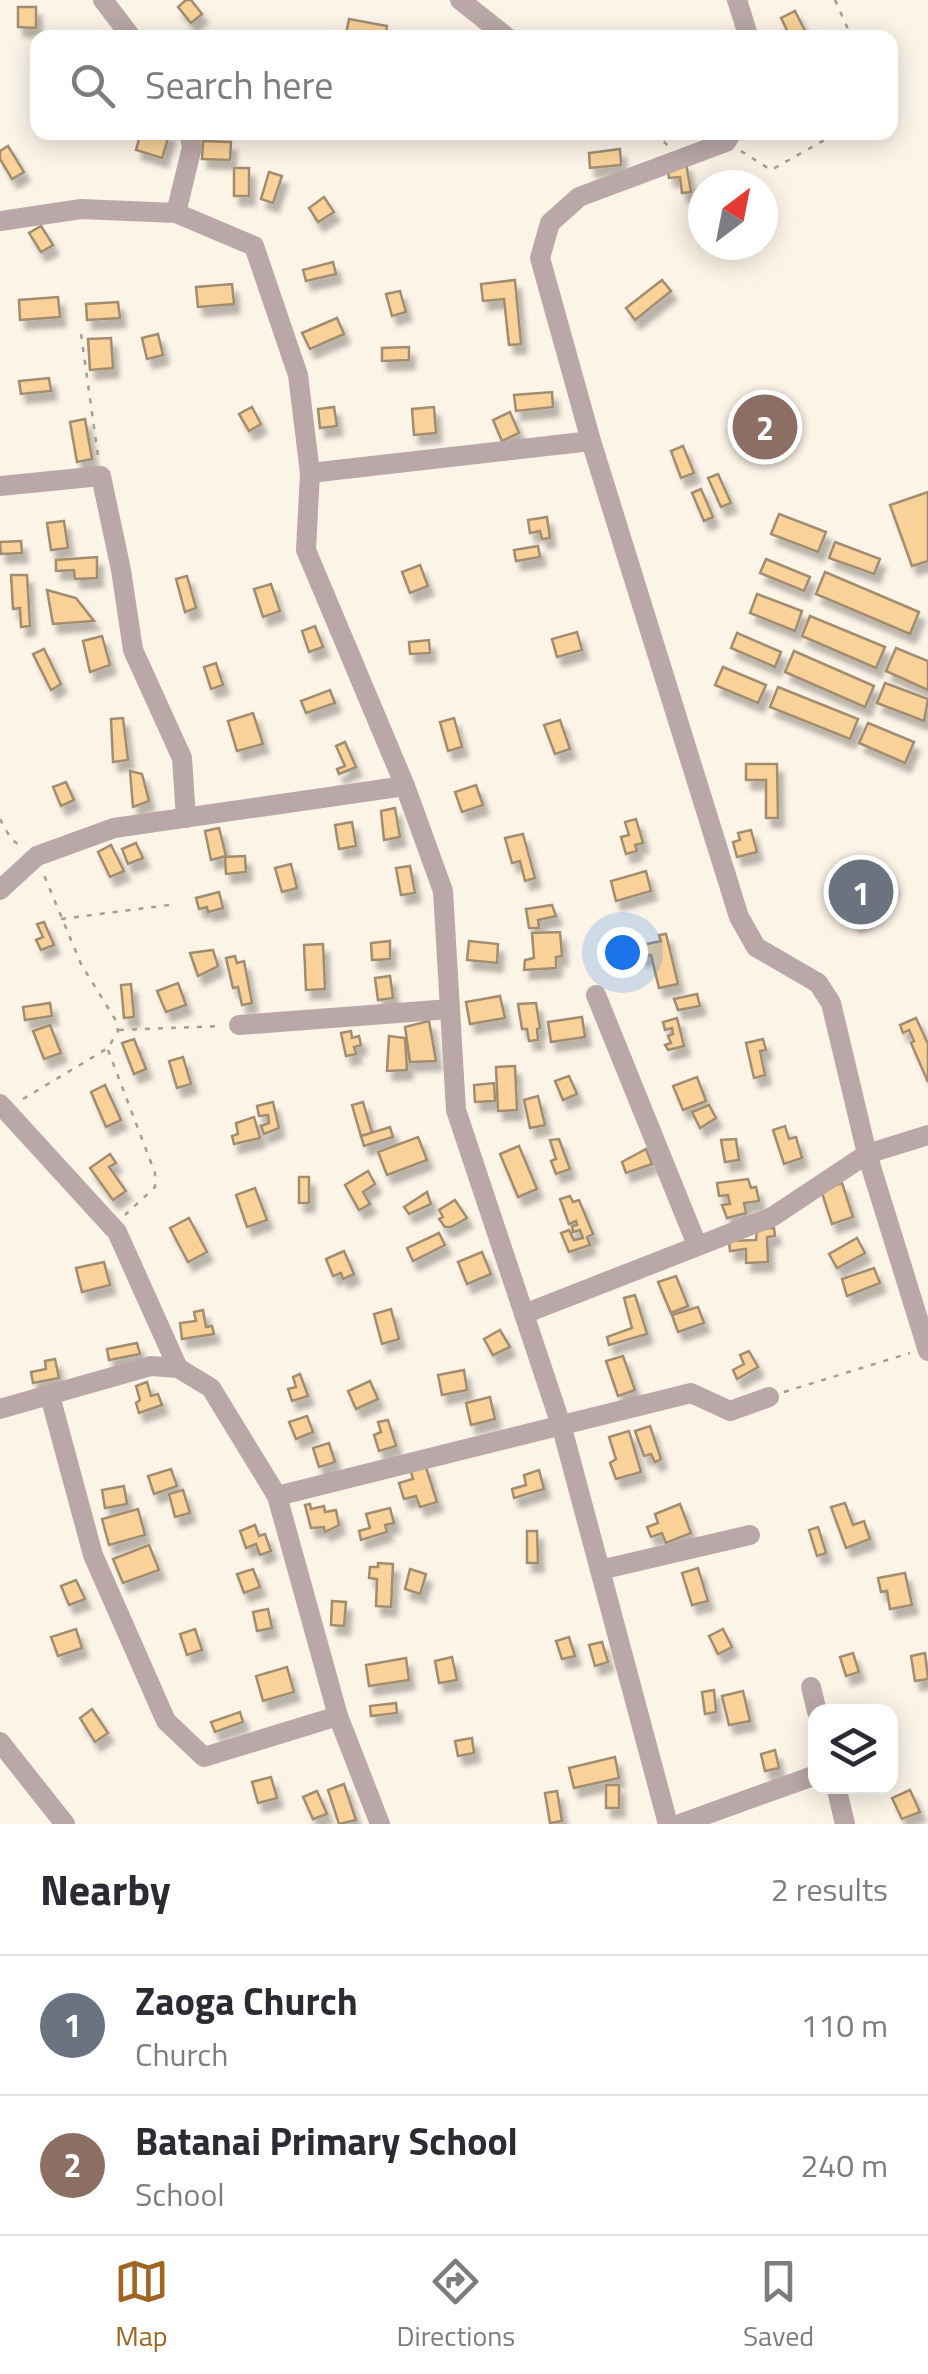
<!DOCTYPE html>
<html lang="en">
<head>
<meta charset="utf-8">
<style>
  body { margin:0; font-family:"Titillium Web",sans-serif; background:#f2f2f3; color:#2b2b33 }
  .controls { position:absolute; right:30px; bottom:30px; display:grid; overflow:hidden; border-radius:20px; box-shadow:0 5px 25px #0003 }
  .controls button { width:90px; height:90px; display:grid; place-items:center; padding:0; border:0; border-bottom:2px solid #e1e1e2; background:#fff; color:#2b2b33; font:50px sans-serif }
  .compass { position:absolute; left:688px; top:170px; width:90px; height:90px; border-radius:50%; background:#fff; box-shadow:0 5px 25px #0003; rotate:32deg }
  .you { position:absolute; left:622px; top:952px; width:35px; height:35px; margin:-25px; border:8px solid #fff; border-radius:50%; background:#1a73e8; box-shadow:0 0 0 15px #1a73e833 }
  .badge { display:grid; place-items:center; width:65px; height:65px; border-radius:50%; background:#9f6623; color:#fff; font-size:32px; font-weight:700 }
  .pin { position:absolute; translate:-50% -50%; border:5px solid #fff; box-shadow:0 2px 10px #0006 }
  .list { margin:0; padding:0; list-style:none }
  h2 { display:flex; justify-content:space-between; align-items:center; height:130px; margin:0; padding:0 40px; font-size:42px }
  h2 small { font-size:32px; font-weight:400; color:#7c7c81 }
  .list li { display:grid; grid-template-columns:65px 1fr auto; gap:30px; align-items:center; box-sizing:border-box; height:140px; padding:0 40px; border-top:2px solid #e1e1e2 }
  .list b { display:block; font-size:38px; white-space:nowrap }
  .list p { margin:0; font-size:32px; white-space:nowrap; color:#7c7c81 }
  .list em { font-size:32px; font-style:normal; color:#7c7c81 }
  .icon { flex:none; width:55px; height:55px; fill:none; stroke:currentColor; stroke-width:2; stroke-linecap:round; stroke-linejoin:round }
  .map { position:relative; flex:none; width:928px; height:1824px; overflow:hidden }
  .search { position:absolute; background:#fff; box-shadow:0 5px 25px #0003; left:30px; right:30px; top:30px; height:110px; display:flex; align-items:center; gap:25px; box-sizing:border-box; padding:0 35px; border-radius:20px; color:#7c7c81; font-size:38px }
  .sheet { height:410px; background:#fff }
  nav { display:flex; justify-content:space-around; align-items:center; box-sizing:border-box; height:140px; border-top:2px solid #e1e1e2; background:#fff; font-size:28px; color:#7c7c81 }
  nav a { display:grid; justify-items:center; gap:5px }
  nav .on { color:#9f6623 }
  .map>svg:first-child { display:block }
  .building { fill:#f9d29a; stroke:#a28d70; stroke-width:2.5; filter:url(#shadow) }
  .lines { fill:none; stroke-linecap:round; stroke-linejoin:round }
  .path { stroke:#a79e92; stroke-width:2.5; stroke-dasharray:5 8; stroke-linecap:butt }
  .minor { stroke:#baa7a8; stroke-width:20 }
</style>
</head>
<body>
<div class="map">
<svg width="928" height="1824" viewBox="0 0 928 1824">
  <defs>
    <filter id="shadow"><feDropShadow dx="5.5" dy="9" stdDeviation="2.5" flood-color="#0004"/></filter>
  </defs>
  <rect width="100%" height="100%" fill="#fdf4e8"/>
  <g class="building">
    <polygon points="186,0 191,0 202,14 191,23 178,7"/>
    <polygon points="18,7 36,7 36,28 18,27"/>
    <polygon points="795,11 805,31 791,38 781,18"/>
    <polygon points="349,19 387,26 385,38 346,34"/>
    <polygon points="141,132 170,132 162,158 136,150"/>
    <polygon points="203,141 231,142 230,160 202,159"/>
    <polygon points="8,146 24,172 12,179 0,159 0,151"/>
    <polygon points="620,149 621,165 590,168 589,153"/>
    <polygon points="686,163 691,192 682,193 680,177 669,178 667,165"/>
    <rect x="234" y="168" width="15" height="28"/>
    <polygon points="269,172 282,176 273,203 261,199"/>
    <polygon points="324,197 334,212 318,222 309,208"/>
    <polygon points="41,226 53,245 41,252 29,233"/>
    <polygon points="333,262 336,274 306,281 303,270"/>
    <polygon points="515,280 521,344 509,345 504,299 483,301 481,284"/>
    <polygon points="662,280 671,291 635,320 626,308"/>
    <polygon points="232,284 234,304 198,307 196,287"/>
    <polygon points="400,291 406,312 392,316 386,294"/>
    <polygon points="58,297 60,317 20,320 19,300"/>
    <polygon points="118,302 120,318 87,320 86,304"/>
    <polygon points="337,318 344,334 310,349 302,333"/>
    <polygon points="158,334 163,355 147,359 142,338"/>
    <polygon points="111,338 113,368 90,370 88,339"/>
    <polygon points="409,347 409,360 382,361 382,348"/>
    <polygon points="49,378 51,391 21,394 19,381"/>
    <polygon points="552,392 553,407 516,411 514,395"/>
    <polygon points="252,407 261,424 249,431 239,414"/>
    <polygon points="334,407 337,426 320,428 318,409"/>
    <polygon points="434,407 436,433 414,435 412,409"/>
    <polygon points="510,412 519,433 502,441 493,420"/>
    <polygon points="85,419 92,459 77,462 70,422"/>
    <polygon points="683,446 694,473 681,478 671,451"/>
    <polygon points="718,474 731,503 721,507 708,478"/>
    <polygon points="701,489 713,517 704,521 692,493"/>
    <polygon points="928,492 928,561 912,566 890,505"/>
    <polygon points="779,514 826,532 818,552 771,534"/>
    <polygon points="547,517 550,538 542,539 540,531 530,533 528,520"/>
    <polygon points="64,521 68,548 51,550 47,523"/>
    <polygon points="21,541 22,553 1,554 0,542"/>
    <polygon points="835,542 880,559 874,574 829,558"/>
    <polygon points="538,546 540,557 516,561 514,550"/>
    <polygon points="97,557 97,578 75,579 74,570 56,571 56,560"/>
    <polygon points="766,559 810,577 804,591 760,573"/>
    <polygon points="420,565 428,586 410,593 402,572"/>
    <polygon points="825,572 919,612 910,634 816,594"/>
    <polygon points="11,575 27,575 30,626 21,627 20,608 13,609"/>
    <polygon points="187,576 196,608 185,612 176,579"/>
    <polygon points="271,584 280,611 263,617 254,589"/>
    <polygon points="47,590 76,598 94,621 53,624"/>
    <polygon points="757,594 802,611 795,631 750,613"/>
    <polygon points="810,616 885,647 876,668 802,636"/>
    <polygon points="315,626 323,647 309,652 302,631"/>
    <polygon points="577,632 582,650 557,657 552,639"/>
    <polygon points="737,633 781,652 775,667 731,648"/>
    <polygon points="102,636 110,665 90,672 83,641"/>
    <polygon points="429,640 430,653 410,654 409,642"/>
    <polygon points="896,648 928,661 928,690 886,671"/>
    <polygon points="44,649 61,684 51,690 33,654"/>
    <polygon points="794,651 874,686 865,707 785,672"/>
    <polygon points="216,663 223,685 211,689 204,667"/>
    <polygon points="723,667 766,685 758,703 715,685"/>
    <polygon points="885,683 928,699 924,721 877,703"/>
    <polygon points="778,687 858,719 850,739 770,707"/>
    <polygon points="330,690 335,703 306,713 301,701"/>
    <polygon points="253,713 263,744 237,751 228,721"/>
    <polygon points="123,718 128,760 113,762 111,719"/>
    <polygon points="454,718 462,747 448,751 440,722"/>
    <polygon points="560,720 570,749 555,754 544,725"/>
    <polygon points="868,723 914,742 905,763 859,743"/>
    <polygon points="345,742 356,767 339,774 337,769 345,766 336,746"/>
    <polygon points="746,764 777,764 778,818 766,818 766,780 746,780"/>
    <polygon points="130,771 142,774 149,801 133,807"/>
    <polygon points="66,782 74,800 61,806 53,787"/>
    <polygon points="476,785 483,805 462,812 455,792"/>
    <polygon points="395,808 400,837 384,840 381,811"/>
    <polygon points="636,819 643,843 635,845 637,851 626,854 621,837 629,835 625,822"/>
    <polygon points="352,822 356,846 339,849 335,825"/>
    <polygon points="219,828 226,856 211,860 205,831"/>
    <polygon points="751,830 757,852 737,857 733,842 740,840 738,833"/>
    <polygon points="523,834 535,878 525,881 520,861 512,863 505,838"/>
    <polygon points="136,843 143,858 128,864 122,849"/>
    <polygon points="111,845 124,871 110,877 98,852"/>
    <polygon points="245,856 246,872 226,874 225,857"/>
    <polygon points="291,864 297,888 282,892 275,868"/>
    <polygon points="882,864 893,886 869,898 877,912 855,923 838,886"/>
    <polygon points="410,866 415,893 401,895 396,868"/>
    <polygon points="646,871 651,891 616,901 611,881"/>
    <polygon points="219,892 223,908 208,912 207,907 199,909 196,898"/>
    <polygon points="552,905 556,916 538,920 539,928 529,928 526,909"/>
    <polygon points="44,922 54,945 41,950 36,940 43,937 37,924"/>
    <polygon points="560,932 562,956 556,957 556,968 524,970 525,960 534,958 532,933"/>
    <polygon points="666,934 678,984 659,988 651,955 640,957 637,946 661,941 659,935"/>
    <polygon points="390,941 390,959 372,960 371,943"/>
    <polygon points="469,941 498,944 497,963 467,960"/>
    <polygon points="323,944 325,989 306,990 304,945"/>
    <polygon points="213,950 218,966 198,976 190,953"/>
    <polygon points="235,956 237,963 244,961 252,1003 242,1005 238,987 233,988 226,958"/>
    <polygon points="390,976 393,998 378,1000 375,978"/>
    <polygon points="178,983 186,1005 166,1012 157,991"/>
    <polygon points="131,984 134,1017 124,1018 121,985"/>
    <polygon points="697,994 700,1006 678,1010 674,999"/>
    <polygon points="500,996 505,1018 470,1024 466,1002"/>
    <polygon points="50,1003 52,1016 25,1020 23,1007"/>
    <polygon points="536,1003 540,1028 537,1029 538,1040 529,1041 527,1029 522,1029 518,1004"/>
    <polygon points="582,1017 585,1037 551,1042 548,1022"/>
    <polygon points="677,1018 684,1046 668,1050 665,1045 671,1043 668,1036 673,1034 672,1028 665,1030 663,1022"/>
    <polygon points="916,1018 928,1044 928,1082 911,1043 914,1041 909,1030 903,1033 900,1025"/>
    <polygon points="429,1021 436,1061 410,1062 405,1027"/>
    <polygon points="50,1025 61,1053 44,1059 33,1031"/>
    <polygon points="351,1031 352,1038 359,1036 361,1045 354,1047 356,1054 346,1056 341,1033"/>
    <polygon points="389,1036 405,1038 407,1070 387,1071"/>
    <polygon points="134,1039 146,1069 134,1074 122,1043"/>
    <polygon points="763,1039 766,1050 760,1051 765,1075 754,1078 746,1043"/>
    <polygon points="183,1057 191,1084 177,1088 169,1061"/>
    <polygon points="515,1066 517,1110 498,1111 496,1067"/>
    <polygon points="569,1076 577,1094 563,1100 555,1081"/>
    <polygon points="697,1077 706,1101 683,1110 673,1086"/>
    <polygon points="494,1083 495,1101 475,1102 474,1085"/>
    <polygon points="105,1085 121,1120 106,1127 91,1092"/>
    <polygon points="538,1096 545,1125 530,1128 524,1100"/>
    <polygon points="273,1102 279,1128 264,1134 261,1126 269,1123 268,1115 259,1116 257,1106"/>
    <polygon points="363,1102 372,1133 361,1136 352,1105"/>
    <polygon points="709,1105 716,1118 700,1128 692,1112"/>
    <polygon points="254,1117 260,1138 234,1144 232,1136 238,1134 236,1123"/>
    <polygon points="785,1126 789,1139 796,1137 802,1158 784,1164 773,1130"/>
    <polygon points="390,1127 393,1137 364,1146 361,1136"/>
    <polygon points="418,1137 427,1160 387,1175 378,1152"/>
    <polygon points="559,1139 570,1169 556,1174 551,1161 556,1159 550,1140"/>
    <polygon points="736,1139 739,1160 725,1162 721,1140"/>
    <polygon points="519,1146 537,1189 518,1197 500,1154"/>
    <polygon points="646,1149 652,1164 626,1173 622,1162"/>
    <polygon points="110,1154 116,1163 109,1167 126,1191 113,1200 90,1168"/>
    <polygon points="368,1171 375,1184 363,1192 370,1204 359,1210 345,1185"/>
    <rect x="299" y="1177" width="10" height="26"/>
    <polygon points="748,1179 751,1188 756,1187 759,1201 744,1203 746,1213 727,1218 722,1205 730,1204 728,1195 719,1196 717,1183"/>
    <polygon points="842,1183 853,1217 832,1224 821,1190"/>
    <polygon points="255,1188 267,1220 247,1227 236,1195"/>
    <polygon points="427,1192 431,1204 409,1214 404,1207"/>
    <polygon points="570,1196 573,1202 579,1200 593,1234 587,1237 590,1245 569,1252 561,1233 569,1230 574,1240 583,1238 580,1230 573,1232 572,1226 577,1225 576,1221 569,1224 560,1199"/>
    <polygon points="455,1200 467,1218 451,1227 445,1227 439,1219 443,1217 439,1210"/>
    <polygon points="189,1218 207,1252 188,1262 170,1228"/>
    <polygon points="774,1228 775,1236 767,1237 768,1262 746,1263 746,1249 730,1251 729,1241 756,1240 757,1229"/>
    <polygon points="439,1233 445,1245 413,1261 407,1248"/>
    <polygon points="857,1238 865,1253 837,1268 829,1254"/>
    <polygon points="344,1251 354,1274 343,1279 341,1273 333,1276 326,1259"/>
    <polygon points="482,1252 491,1274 467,1284 458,1262"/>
    <polygon points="104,1262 110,1285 82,1292 76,1268"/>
    <polygon points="874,1268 880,1283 847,1296 842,1279"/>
    <polygon points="676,1276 688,1306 671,1313 658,1282"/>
    <polygon points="635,1295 647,1334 609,1345 607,1337 632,1328 624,1298"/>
    <polygon points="698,1307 704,1323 678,1332 672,1315"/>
    <polygon points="391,1309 399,1339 382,1344 374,1314"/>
    <polygon points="203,1310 206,1327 212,1326 214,1334 182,1339 180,1323 196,1321 194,1312"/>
    <polygon points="500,1330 510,1347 493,1355 484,1339"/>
    <polygon points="137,1343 140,1354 109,1360 107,1349"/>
    <polygon points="749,1351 758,1367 737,1379 733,1370 744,1364 740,1355"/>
    <polygon points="623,1356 635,1390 618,1396 606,1361"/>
    <polygon points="55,1359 59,1378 33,1383 31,1372 46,1369 45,1361"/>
    <polygon points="464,1370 467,1390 442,1395 438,1375"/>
    <polygon points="300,1374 308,1396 292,1401 288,1389 296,1387 293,1377"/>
    <polygon points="370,1381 378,1399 356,1409 348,1391"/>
    <polygon points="147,1382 151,1396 158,1394 162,1405 139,1413 136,1403 140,1400 136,1386"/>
    <polygon points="490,1397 495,1419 471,1425 466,1403"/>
    <polygon points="307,1416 313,1432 296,1439 289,1422"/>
    <polygon points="388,1420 396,1446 379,1451 374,1435 381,1432 378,1422"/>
    <polygon points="650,1426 661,1459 655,1462 651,1454 644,1456 635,1431"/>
    <polygon points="629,1431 641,1472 616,1479 610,1463 616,1459 609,1437"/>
    <polygon points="329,1443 335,1462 319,1467 313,1448"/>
    <polygon points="425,1464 437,1502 420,1507 416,1496 404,1499 399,1483 413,1479 410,1469"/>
    <polygon points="171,1469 177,1486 154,1494 148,1476"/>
    <polygon points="539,1470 544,1489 514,1498 512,1489 526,1485 524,1475"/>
    <polygon points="124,1486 127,1504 105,1508 102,1490"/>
    <polygon points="183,1490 190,1513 175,1517 169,1494"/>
    <polygon points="845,1503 853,1525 864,1521 870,1539 846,1548 831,1507"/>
    <polygon points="310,1504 311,1509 324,1506 325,1512 336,1510 339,1525 325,1532 324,1527 311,1528 305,1505"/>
    <polygon points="680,1504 691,1533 666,1543 662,1533 651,1537 647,1527 658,1523 655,1514"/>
    <polygon points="390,1508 394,1523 385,1525 387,1532 361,1540 359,1531 370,1528 366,1514"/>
    <polygon points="138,1509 145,1535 109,1545 102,1519"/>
    <polygon points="255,1525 259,1536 265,1534 271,1551 260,1555 256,1544 246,1548 240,1531"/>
    <polygon points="818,1527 826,1553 817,1556 809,1530"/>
    <polygon points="527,1531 537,1531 538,1563 527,1563"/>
    <polygon points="149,1545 159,1570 123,1583 113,1559"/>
    <polygon points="378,1563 393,1564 391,1607 376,1606 377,1579 369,1578 370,1567 378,1567"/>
    <polygon points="698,1568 708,1601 692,1605 682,1573"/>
    <polygon points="253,1569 260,1587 244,1593 237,1574"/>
    <polygon points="410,1569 426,1574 420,1594 405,1589"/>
    <polygon points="905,1573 912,1605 890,1609 887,1591 881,1592 878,1578"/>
    <polygon points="76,1580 85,1599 69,1605 61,1586"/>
    <polygon points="332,1601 346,1602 344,1626 331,1625"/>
    <polygon points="268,1609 272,1628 257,1631 253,1612"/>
    <polygon points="76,1629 82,1648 58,1656 51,1637"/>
    <polygon points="195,1629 202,1650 187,1655 180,1634"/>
    <polygon points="723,1629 732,1647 718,1654 709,1636"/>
    <polygon points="569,1637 575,1656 562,1659 556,1641"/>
    <polygon points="602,1642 608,1662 595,1666 589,1645"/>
    <polygon points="853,1653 859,1672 846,1676 840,1657"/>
    <polygon points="925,1653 928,1679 915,1681 911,1656"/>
    <polygon points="452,1657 457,1680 439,1683 435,1661"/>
    <polygon points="406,1658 409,1680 369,1686 366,1665"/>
    <polygon points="287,1667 294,1692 263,1701 256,1676"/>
    <polygon points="714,1690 716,1712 705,1714 702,1692"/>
    <polygon points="743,1691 750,1721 729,1725 722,1696"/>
    <polygon points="396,1703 397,1713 371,1716 370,1706"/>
    <polygon points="92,1709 108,1733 95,1742 80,1718"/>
    <polygon points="240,1712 243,1722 215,1732 211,1722"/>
    <polygon points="472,1738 474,1753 458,1756 455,1741"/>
    <polygon points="775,1750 779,1768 765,1771 761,1754"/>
    <polygon points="615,1757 619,1778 574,1788 569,1768"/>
    <polygon points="271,1777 277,1798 258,1803 252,1782"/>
    <polygon points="344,1784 356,1820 339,1824 328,1790"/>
    <rect x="606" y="1785" width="13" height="23"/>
    <polygon points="910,1790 920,1812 902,1819 892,1798"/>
    <polygon points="317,1791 327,1814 313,1819 303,1797"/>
    <polygon points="557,1791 562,1821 550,1823 545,1793"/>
  </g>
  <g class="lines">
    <g class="path">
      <polyline points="835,0 852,38"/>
      <polyline points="572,38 599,33 604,38"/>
      <polyline points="655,132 668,146"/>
      <polyline points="741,151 771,170 839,132"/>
      <polyline points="81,334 98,456"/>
      <polyline points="0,819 11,839 22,847"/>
      <polyline points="61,919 169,905"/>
      <polyline points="119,1030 221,1026"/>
      <polyline points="108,1050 155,1173 155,1187 125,1215"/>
      <polyline points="23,1099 108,1048 118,1031 115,1019 81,964 44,875"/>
      <polyline points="784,1392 910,1353"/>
    </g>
    <g class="minor">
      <polyline points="103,0 132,38"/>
      <polyline points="460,0 508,38"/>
      <polyline points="737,0 749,38"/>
      <polyline points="732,132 726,142 579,197 550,223 540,258 591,441 739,917 756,947 818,983 831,1003 867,1154 928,1351"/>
      <polyline points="176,213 192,147 189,132"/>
      <polyline points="0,221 81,209 176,213 254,246 298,375 310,473 306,550 405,786 443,891 456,1110 562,1428 668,1824"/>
      <polyline points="310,473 591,441"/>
      <polyline points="0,486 101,476 121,570 133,650 182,758 186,818"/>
      <polyline points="0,890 37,856 114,828 405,786"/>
      <polyline points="596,995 697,1245"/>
      <polyline points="239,1025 450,1009"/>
      <polyline points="0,1104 117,1232 178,1368"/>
      <polyline points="524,1314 772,1217 867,1154 928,1135"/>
      <polyline points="50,1396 93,1555 166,1721 204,1757 338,1716"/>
      <polyline points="0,1409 151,1366 178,1368 211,1388 277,1496 338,1716 380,1824"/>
      <polyline points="277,1496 691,1393 730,1411 769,1397"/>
      <polyline points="600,1570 750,1535"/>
      <polyline points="811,1687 817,1712"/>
      <polyline points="0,1742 65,1824"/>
      <polyline points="836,1786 845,1824"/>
      <polyline points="680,1824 816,1775"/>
    </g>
  </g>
</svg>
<div class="controls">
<button><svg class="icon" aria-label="layers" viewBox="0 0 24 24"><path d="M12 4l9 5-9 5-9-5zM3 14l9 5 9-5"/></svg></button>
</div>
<svg class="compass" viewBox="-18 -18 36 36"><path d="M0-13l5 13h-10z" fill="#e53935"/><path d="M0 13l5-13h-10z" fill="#7c7c81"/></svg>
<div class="you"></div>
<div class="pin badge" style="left:861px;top:892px;background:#6b7280">1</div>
<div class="pin badge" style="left:765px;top:427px;background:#8d6e63">2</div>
<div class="search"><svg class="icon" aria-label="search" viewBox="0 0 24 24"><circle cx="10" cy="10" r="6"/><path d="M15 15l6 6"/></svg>Search here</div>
</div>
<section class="sheet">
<h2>Nearby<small>2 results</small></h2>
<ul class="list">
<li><span class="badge" style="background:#6b7280">1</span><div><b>Zaoga Church</b><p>Church</p></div><em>110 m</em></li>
<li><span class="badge" style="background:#8d6e63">2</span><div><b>Batanai Primary School</b><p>School</p></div><em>240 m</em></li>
</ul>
</section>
<nav>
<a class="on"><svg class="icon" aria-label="map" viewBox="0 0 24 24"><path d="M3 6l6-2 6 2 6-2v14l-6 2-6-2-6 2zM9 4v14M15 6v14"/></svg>Map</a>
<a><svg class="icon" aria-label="directions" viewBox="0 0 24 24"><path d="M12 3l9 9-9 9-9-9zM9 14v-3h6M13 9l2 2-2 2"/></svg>Directions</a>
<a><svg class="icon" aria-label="saved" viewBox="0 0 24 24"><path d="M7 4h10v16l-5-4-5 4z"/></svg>Saved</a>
</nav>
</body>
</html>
